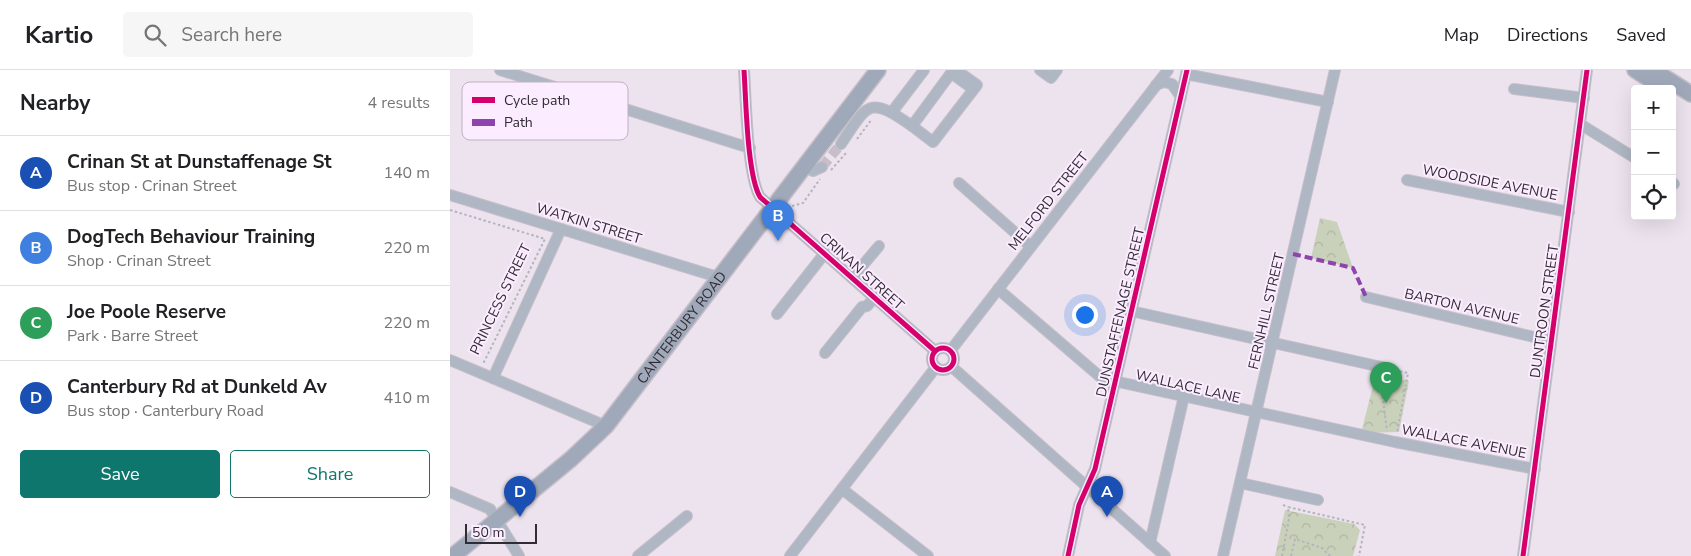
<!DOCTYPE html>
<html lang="en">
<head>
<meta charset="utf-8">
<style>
  body { margin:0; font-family:"Nunito Sans",sans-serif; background:#f6f6f6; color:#202124 }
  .controls { position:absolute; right:15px; top:15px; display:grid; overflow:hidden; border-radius:5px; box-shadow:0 5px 20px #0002 }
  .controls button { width:45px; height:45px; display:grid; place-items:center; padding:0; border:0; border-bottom:1px solid #e0e0e0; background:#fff; color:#202124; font:25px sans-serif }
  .scale { position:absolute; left:15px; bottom:12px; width:72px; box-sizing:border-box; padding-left:5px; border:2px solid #312b33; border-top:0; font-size:14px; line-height:18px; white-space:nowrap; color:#312b33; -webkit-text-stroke:4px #fcecff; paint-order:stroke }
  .you { position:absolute; left:634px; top:244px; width:18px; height:18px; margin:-12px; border:4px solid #fff; border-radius:50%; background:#1a73e8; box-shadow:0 0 0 8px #1a73e833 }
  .badge { display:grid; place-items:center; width:32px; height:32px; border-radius:50%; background:#0f766e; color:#fff; font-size:16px; font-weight:700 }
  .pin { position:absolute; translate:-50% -41px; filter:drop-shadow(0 1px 2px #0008) }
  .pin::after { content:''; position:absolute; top:26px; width:18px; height:15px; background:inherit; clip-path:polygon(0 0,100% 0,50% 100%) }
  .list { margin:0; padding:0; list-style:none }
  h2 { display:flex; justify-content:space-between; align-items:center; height:65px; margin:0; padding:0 20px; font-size:21px }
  h2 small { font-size:16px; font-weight:400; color:#757577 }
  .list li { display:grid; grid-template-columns:32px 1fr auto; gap:15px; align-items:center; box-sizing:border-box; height:75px; padding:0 20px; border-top:1px solid #e0e0e0 }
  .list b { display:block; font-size:19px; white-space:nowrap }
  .list p { margin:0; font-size:16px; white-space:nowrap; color:#757577 }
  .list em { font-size:16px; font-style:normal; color:#757577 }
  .actions { display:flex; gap:10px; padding:15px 20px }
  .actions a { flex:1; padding:11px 0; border:1px solid #0f766e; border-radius:5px; text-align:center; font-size:18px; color:#0f766e }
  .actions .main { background:#0f766e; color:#fff }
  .icon { flex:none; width:28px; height:28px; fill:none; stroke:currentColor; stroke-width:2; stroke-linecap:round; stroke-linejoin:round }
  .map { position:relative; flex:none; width:1241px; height:486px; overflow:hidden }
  header { display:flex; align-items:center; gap:30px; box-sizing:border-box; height:70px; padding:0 25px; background:#fff; border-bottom:1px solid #e0e0e0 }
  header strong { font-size:24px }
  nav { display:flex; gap:28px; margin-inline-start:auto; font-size:18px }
  .search { width:350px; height:45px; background:#f6f6f6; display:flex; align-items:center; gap:12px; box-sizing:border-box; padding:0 18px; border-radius:5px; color:#757577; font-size:19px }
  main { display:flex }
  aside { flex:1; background:#fff }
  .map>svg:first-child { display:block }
  .forest { fill:url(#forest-crowns) }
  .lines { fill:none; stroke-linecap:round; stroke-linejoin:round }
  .minor-tunnel { stroke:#c7bec9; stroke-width:10; stroke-dasharray:10 5; stroke-linecap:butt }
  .minor-casing { stroke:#c6bfc8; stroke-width:12 }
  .highway-casing { stroke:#c6bfc8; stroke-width:18 }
  .path { stroke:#b2b4be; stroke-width:2; stroke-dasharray:2.5 2.5; stroke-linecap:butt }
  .minor { stroke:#afb7c4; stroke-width:10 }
  .highway { stroke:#a0a9ba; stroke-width:15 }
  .quiet { stroke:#8e44ad; stroke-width:4; stroke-dasharray:8 4; stroke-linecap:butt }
  .cycleway-casing { stroke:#fcecff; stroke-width:8 }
  .cycleway { stroke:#d6006c; stroke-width:5 }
  .labels { text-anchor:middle; stroke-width:4; stroke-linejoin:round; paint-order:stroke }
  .street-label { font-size:14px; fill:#312b33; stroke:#fcecff }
  .key { fill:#fcecff; stroke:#bfb2c2; stroke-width:1 }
  .key-label { font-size:14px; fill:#312b33 }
</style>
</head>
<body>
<header>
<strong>Kartio</strong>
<div class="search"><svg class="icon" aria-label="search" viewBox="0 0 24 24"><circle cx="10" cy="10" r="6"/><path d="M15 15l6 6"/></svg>Search here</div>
<nav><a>Map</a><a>Directions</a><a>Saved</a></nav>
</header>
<main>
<aside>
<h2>Nearby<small>4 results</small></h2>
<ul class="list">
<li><span class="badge" style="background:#1a4fb4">A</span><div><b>Crinan St at Dunstaffenage St</b><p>Bus stop · Crinan Street</p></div><em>140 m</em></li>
<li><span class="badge" style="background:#3f7fe0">B</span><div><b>DogTech Behaviour Training</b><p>Shop · Crinan Street</p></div><em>220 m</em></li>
<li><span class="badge" style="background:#2e9e5b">C</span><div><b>Joe Poole Reserve</b><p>Park · Barre Street</p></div><em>220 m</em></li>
<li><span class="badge" style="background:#1a4fb4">D</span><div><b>Canterbury Rd at Dunkeld Av</b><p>Bus stop · Canterbury Road</p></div><em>410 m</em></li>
</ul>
<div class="actions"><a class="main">Save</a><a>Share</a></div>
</aside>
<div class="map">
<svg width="1241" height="486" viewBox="0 0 1241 486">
  <defs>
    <pattern id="forest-crowns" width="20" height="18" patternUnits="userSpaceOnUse" patternTransform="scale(1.25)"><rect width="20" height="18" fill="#cad1ba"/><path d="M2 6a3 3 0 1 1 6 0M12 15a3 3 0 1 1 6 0" fill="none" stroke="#aeb4a0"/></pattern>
  </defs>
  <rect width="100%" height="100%" fill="#ece3ee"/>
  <g class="forest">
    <polygon points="870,148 887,152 903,198 861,188"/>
    <path d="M926,304C934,310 948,309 959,311L949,362L911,363Z"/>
    <polygon points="835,440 904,454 910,460 903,486 825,486"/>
  </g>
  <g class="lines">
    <polyline class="minor-tunnel" points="372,97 391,74"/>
    <defs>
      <g id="minor">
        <polyline points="50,0 300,78"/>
        <path d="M294,0C296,29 297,105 310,127L485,281"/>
        <polyline points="506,0 527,15 483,72 462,56 501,3 523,19"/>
        <polyline points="590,0 601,8 607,0"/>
        <polyline points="736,4 878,32"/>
        <polyline points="706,15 714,12 722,14 731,27"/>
        <polyline points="1064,19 1134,28"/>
        <polyline points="442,42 474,0"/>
        <polyline points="1130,54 1185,88"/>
        <path d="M391,74C418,34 418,25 462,56"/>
        <polyline points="355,95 363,101 372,97"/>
        <polyline points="957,110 1119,142"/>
        <polyline points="1222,112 1224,114"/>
        <polyline points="509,113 580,176"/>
        <polyline points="0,125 271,208"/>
        <polyline points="402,208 429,176"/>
        <polyline points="548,219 655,311 664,311 945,372 1085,399"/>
        <polyline points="916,227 1101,271"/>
        <polyline points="681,241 936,298"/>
        <polyline points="327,244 375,183"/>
        <circle cx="493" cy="289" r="11"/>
        <polyline points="501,280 718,0"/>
        <polyline points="375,283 412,237 417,236 424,228"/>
        <polyline points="0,290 156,356"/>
        <polyline points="502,297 715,486"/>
        <polyline points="43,308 111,159"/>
        <polyline points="790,413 868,430"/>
        <polyline points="392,419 478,486"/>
        <polyline points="0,422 40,439 69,486"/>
        <polyline points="700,473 734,326"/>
        <polyline points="188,486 237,446"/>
        <polyline points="340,486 486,297"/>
        <polyline points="618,486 629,435 645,399 737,0"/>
        <polyline points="773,486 885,0"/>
        <polyline points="1073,486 1137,0"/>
      </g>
      <g id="highway">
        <polyline points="1185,0 1212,17"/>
        <polyline points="1203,0 1241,24"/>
        <path id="s1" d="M3,486L121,389L156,356L428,0"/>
      </g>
    </defs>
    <use href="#minor" class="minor-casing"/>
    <use href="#highway" class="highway-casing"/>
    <g class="path">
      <polyline points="407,69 422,49"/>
      <polyline points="381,100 396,83"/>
      <polyline points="342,136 353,133 370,109"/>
      <polyline points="0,140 95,169 33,294"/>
      <polyline points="945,300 958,303 947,363"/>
      <polyline points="930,306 937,361"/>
      <polyline points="833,435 838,437"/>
      <polyline points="832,486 839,449 838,437 915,455 909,486"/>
      <polyline points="841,486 845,469 872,478 880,486"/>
    </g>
    <use href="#minor" class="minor"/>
    <use href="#highway" class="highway"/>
    <polyline class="quiet" points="843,184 903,198 916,227"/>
    <defs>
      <g id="cycleway">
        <path d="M294,0C296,29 297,105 310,127L485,281"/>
        <circle cx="493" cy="289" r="11"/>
        <polyline points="618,486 629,435 645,399 737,0"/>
        <polyline points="1073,486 1137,0"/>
      </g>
    </defs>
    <use href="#cycleway" class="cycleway-casing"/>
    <use href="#cycleway" class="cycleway"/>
  </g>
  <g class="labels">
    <g class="street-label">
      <text transform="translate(1040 112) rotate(11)" y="5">WOODSIDE AVENUE</text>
      <text transform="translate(598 131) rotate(-52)" y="5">MELFORD STREET</text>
      <text transform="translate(139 153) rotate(17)" y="5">WATKIN STREET</text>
      <text transform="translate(412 201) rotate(42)" y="5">CRINAN STREET</text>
      <text transform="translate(50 229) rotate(-64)" y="5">PRINCESS STREET</text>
      <text transform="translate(1012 236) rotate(13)" y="5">BARTON AVENUE</text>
      <text transform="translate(816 241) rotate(-77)" y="5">FERNHILL STREET</text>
      <text transform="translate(1094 241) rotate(-82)" y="5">DUNTROON STREET</text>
      <text transform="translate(670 242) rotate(-77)" y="5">DUNSTAFFENAGE STREET</text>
      <text dy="5" stroke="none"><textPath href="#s1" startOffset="325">CANTERBURY ROAD</textPath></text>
      <text transform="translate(738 316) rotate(13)" y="5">WALLACE LANE</text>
      <text transform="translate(1014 371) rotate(11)" y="5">WALLACE AVENUE</text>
    </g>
  </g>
  <rect x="12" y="12" width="166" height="58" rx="8" class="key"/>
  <rect x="22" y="27" width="23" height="6" fill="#d6006c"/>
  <rect x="22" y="49" width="23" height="7" fill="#8e44ad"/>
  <g class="key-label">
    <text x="54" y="35">Cycle path</text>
    <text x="54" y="57">Path</text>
  </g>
</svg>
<div class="controls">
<button>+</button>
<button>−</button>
<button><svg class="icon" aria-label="locate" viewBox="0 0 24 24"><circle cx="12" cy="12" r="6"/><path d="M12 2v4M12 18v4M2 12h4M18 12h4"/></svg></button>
</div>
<div class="scale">50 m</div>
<div class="you"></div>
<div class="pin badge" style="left:657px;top:447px;background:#1a4fb4">A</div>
<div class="pin badge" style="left:328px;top:171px;background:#3f7fe0">B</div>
<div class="pin badge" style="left:936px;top:333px;background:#2e9e5b">C</div>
<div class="pin badge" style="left:70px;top:447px;background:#1a4fb4">D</div>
</div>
</main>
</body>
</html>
